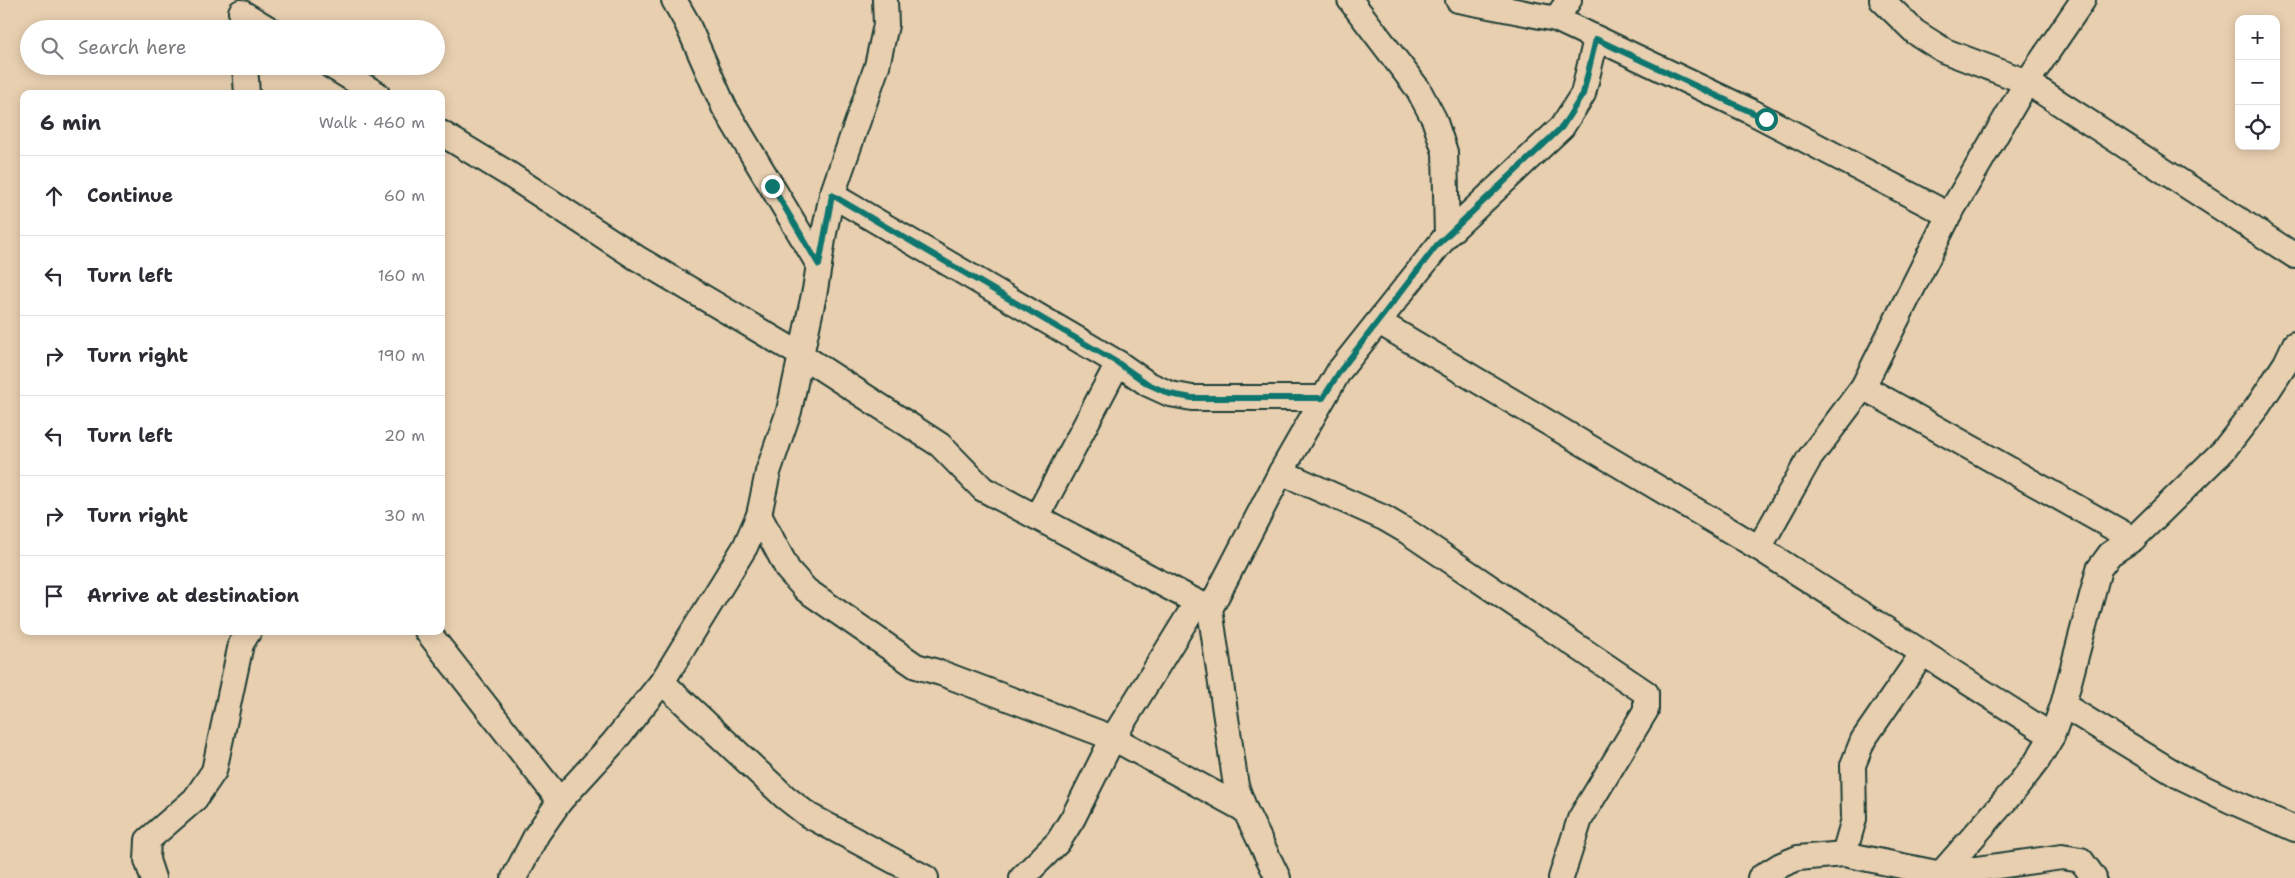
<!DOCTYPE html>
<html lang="en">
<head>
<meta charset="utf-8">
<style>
  body { margin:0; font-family:"Shantell Sans",sans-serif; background:#f2f2f3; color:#2b2b33 }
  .controls { position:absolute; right:15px; top:15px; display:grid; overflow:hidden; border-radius:10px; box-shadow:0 2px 12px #0003 }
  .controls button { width:45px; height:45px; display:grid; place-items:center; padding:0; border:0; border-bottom:1px solid #e1e1e2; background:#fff; color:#2b2b33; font:25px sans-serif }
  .stop { position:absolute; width:15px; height:15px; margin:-11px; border:4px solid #0f766e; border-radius:50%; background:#fff }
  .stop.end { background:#0f766e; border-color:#fff; box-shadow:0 1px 5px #0008 }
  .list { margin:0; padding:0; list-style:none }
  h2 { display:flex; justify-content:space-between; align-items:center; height:65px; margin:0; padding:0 20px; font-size:21px }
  h2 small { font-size:16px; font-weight:400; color:#7c7c81 }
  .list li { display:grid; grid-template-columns:32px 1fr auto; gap:15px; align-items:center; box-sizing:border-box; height:80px; padding:0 20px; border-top:1px solid #e1e1e2 }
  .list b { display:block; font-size:19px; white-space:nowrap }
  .list em { font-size:16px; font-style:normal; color:#7c7c81 }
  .icon { flex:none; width:28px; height:28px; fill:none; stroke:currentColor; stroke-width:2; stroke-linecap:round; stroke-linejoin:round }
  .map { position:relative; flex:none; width:2295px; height:878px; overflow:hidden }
  .search { position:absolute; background:#fff; box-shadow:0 2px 12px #0003; left:20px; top:20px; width:425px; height:55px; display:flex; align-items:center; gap:12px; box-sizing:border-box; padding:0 18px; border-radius:28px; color:#7c7c81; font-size:19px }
  .panel { position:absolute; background:#fff; box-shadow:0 2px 12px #0003; left:20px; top:90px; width:425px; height:545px; border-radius:10px }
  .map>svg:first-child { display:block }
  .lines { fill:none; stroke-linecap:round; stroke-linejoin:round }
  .minor-casing { stroke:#1f3d34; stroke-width:28 }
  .minor { stroke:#e8cfb0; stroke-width:24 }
  .route { stroke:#0f766e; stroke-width:6 }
</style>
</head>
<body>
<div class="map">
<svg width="2295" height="878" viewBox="0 0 2295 878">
  <rect width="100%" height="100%" fill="#e8cfb0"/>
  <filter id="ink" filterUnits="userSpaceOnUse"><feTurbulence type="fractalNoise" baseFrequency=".02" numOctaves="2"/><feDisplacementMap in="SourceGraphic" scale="10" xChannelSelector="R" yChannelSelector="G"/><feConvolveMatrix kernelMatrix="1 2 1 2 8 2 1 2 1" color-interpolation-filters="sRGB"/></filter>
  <g filter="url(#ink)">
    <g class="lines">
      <defs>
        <g id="minor">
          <polyline points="674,0 686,21 724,107 819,265"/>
          <polyline points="1350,0 1418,89 1434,119 1445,152 1447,235"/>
          <polyline points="1458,0 1556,19 1750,111 1949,215"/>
          <polyline points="1882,0 1915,32 1945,51 2027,82 2295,256"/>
          <polyline points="241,12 269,29"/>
          <polyline points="1556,19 1569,0"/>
          <polyline points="245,66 247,94"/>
          <polyline points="331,66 377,94"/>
          <polyline points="441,133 507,173 637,258 801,355 940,445 983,489 1210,609"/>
          <polyline points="832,195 1118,363 1148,384 1170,394 1192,398 1323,398"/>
          <polyline points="1379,322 1759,548 2052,736"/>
          <polyline points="1863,387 2133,539"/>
          <polyline points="1281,472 1384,518 1408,532 1646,693 1646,710 1580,819 1561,878"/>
          <polyline points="759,515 788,570 806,590 916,666 941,673 1113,738 1245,810"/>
          <polyline points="1037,517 1118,363"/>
          <polyline points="1759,548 1809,459 1863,387 1949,215 2027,82 2083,0"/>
          <polyline points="427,631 560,801"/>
          <polyline points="662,682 785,797 808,815 926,878"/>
          <polyline points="2063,705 2179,776 2229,800 2295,829"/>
          <polyline points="1844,854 1854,819 1853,765 1863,740 1923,653"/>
          <polyline points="153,878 147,860 148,840 195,799 214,771 241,644 249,631"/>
          <polyline points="514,878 537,834 560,801 613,743 662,682 745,547 759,515 768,472 789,411 815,290 824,233 832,195 877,66 886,25 885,0"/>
          <polyline points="1022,878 1058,842 1073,818 1113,738 1197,602"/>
          <polyline points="1278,878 1245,810 1236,786 1210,609 1281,472 1339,371 1447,235 1562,127 1583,94 1596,39"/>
          <polyline points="1760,878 1781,865 1798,858 1844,854 1941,874 2062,857 2081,860 2094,878"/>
          <polyline points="1937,878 2017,787 2037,761 2052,736 2063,705 2099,569 2110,554 2133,539 2223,451 2258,406 2286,363 2295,344"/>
        </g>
      </defs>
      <use href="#minor" class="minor-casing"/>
      <use href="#minor" class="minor"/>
    </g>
  </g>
  <g class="lines" filter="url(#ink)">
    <polyline class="route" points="772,186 819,265 832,195 1118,363 1148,384 1170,394 1192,398 1323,398 1340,371 1437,245 1562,127 1583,94 1596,39 1766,119"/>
  </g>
</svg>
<div class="controls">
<button>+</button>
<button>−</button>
<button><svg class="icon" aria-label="locate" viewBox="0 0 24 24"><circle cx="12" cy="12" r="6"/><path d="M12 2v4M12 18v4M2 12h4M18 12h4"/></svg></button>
</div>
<div class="stop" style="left:1766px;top:119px"></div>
<div class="stop end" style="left:772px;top:186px"></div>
<div class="search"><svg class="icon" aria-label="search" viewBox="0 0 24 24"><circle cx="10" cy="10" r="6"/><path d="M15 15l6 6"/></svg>Search here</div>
<section class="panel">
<h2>6 min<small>Walk · 460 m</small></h2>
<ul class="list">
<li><svg class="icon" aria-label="ahead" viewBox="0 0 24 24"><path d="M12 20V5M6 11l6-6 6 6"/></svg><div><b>Continue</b></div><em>60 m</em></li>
<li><svg class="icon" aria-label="left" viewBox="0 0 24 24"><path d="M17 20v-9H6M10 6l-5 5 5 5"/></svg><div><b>Turn left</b></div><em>160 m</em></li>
<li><svg class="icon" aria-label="right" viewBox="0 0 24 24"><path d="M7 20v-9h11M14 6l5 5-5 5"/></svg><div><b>Turn right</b></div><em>190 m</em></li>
<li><svg class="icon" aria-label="left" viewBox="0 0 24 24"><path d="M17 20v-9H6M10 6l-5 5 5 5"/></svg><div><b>Turn left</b></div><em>20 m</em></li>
<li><svg class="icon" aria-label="right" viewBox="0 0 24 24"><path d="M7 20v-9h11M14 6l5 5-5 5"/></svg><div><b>Turn right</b></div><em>30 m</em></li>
<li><svg class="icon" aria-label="arrive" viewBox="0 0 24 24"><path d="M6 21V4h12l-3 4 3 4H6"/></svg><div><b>Arrive at destination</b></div></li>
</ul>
</section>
</div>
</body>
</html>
